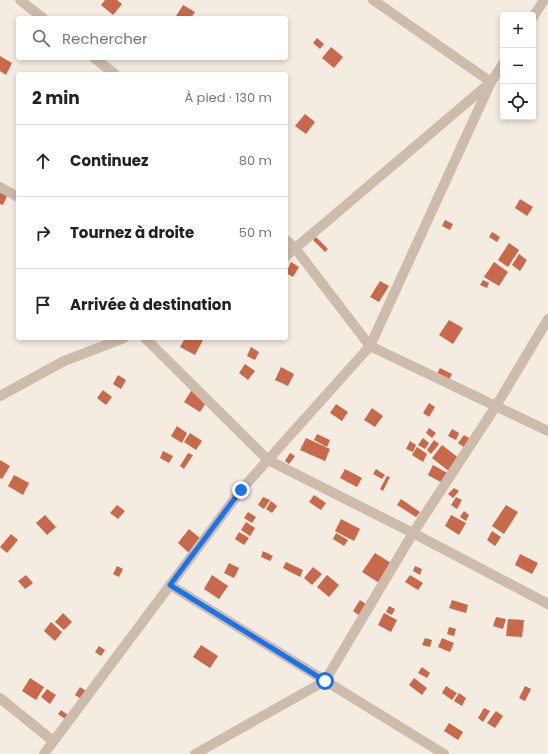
<!DOCTYPE html>
<html lang="fr">
<head>
<meta charset="utf-8">
<style>
  body { margin:0; font-family:Poppins,sans-serif; background:#f6f6f6; color:#222 }
  .controls { position:absolute; right:12px; top:12px; display:grid; overflow:hidden; border-radius:4px; box-shadow:0 2px 6px #0003 }
  .controls button { width:36px; height:36px; display:grid; place-items:center; padding:0; border:0; border-bottom:1px solid #e0e0e0; background:#fff; color:#222; font:20px sans-serif }
  .stop { position:absolute; width:12px; height:12px; margin:-9px; border:3px solid #1a73e8; border-radius:50%; background:#fff }
  .stop.end { background:#1a73e8; border-color:#fff; box-shadow:0 1px 4px #0008 }
  .list { margin:0; padding:0; list-style:none }
  h2 { display:flex; justify-content:space-between; align-items:center; height:52px; margin:0; padding:0 16px; font-size:17px }
  h2 small { font-size:13px; font-weight:400; color:#767676 }
  .list li { display:grid; grid-template-columns:26px 1fr auto; gap:12px; align-items:center; box-sizing:border-box; height:72px; padding:0 16px; border-top:1px solid #e0e0e0 }
  .list b { display:block; font-size:15px; white-space:nowrap }
  .list em { font-size:13px; font-style:normal; color:#767676 }
  .icon { flex:none; width:22px; height:22px; fill:none; stroke:currentColor; stroke-width:2; stroke-linecap:round; stroke-linejoin:round }
  .map { position:relative; flex:none; width:548px; height:754px; overflow:hidden }
  .search { position:absolute; background:#fff; box-shadow:0 2px 6px #0003; left:16px; top:16px; width:272px; height:44px; display:flex; align-items:center; gap:10px; box-sizing:border-box; padding:0 14px; border-radius:4px; color:#767676; font-size:15px }
  .panel { position:absolute; background:#fff; box-shadow:0 2px 6px #0003; left:16px; top:72px; width:272px; height:268px; border-radius:4px }
  .map>svg:first-child { display:block }
  .building { fill:#c8694b }
  .lines { fill:none; stroke-linecap:round; stroke-linejoin:round }
  .minor { stroke:#cdbbac; stroke-width:10 }
  .route { stroke:#1a73e8; stroke-width:5 }
</style>
</head>
<body>
<div class="map">
<svg width="548" height="754" viewBox="0 0 548 754">
  <rect width="100%" height="100%" fill="#f4ebe1"/>
  <g class="building">
    <polygon points="105,0 117,0 122,4 113,15 101,5"/>
    <polygon points="183,5 195,12 191,18 179,18 176,16"/>
    <polygon points="317,38 324,44 320,49 313,43"/>
    <polygon points="331,47 343,57 334,68 322,58"/>
    <polygon points="0,56 12,63 6,75 0,71"/>
    <polygon points="305,114 315,122 306,134 295,126"/>
    <polygon points="0,191 8,194 3,205 0,204"/>
    <polygon points="520,199 533,207 527,216 515,208"/>
    <polygon points="445,220 453,224 450,230 442,226"/>
    <polygon points="492,232 500,237 497,242 489,237"/>
    <polygon points="316,237 328,249 325,252 313,240"/>
    <polygon points="509,243 519,250 508,267 498,260"/>
    <polygon points="519,254 527,260 520,271 512,265"/>
    <polygon points="291,262 299,267 293,277 286,273"/>
    <polygon points="494,262 508,272 499,286 484,277"/>
    <polygon points="483,280 489,283 487,288 480,285"/>
    <polygon points="380,281 389,286 379,302 370,297"/>
    <polygon points="449,320 463,328 453,344 439,335"/>
    <polygon points="185,338 199,338 203,340 195,355 180,347"/>
    <polygon points="251,347 259,352 255,360 247,356"/>
    <polygon points="245,364 255,371 248,380 239,373"/>
    <polygon points="281,367 294,374 288,386 275,380"/>
    <polygon points="440,368 452,374 446,386 434,380"/>
    <polygon points="118,375 126,380 121,389 113,384"/>
    <polygon points="193,388 209,398 200,412 184,402"/>
    <polygon points="103,390 112,397 106,405 97,398"/>
    <polygon points="429,403 435,407 429,417 423,413"/>
    <polygon points="336,404 348,412 342,421 330,413"/>
    <polygon points="372,408 383,416 375,427 364,420"/>
    <polygon points="177,426 187,433 182,443 171,436"/>
    <polygon points="429,428 436,433 432,438 426,433"/>
    <polygon points="452,429 459,433 456,440 448,436"/>
    <polygon points="190,433 202,441 196,450 184,442"/>
    <polygon points="317,434 330,440 327,447 314,440"/>
    <polygon points="464,435 472,440 467,449 458,443"/>
    <polygon points="306,438 330,449 325,461 300,450"/>
    <polygon points="423,438 429,443 425,449 418,445"/>
    <polygon points="434,440 439,444 431,454 427,450"/>
    <polygon points="410,441 416,445 413,452 406,449"/>
    <polygon points="442,445 460,459 450,472 432,458"/>
    <polygon points="417,447 427,454 423,462 412,455"/>
    <polygon points="163,451 173,456 169,463 160,458"/>
    <polygon points="188,453 193,455 184,469 180,466"/>
    <polygon points="290,453 295,456 289,464 285,461"/>
    <polygon points="0,460 10,466 2,479 0,478"/>
    <polygon points="433,465 451,475 446,485 428,475"/>
    <polygon points="345,469 362,478 357,487 340,478"/>
    <polygon points="376,469 385,475 382,479 373,474"/>
    <polygon points="14,475 29,483 23,495 8,486"/>
    <polygon points="387,476 390,477 383,491 380,489"/>
    <polygon points="454,488 459,491 453,498 448,494"/>
    <polygon points="314,495 326,503 321,510 309,502"/>
    <polygon points="263,497 270,500 264,509 258,505"/>
    <polygon points="456,497 462,500 457,509 451,505"/>
    <polygon points="401,499 420,512 416,517 397,505"/>
    <polygon points="271,501 277,506 272,513 266,509"/>
    <polygon points="117,505 125,511 118,519 110,513"/>
    <polygon points="506,505 518,512 504,534 492,526"/>
    <polygon points="464,511 469,515 466,521 460,517"/>
    <polygon points="248,512 256,517 252,523 244,518"/>
    <polygon points="45,515 56,527 47,535 36,523"/>
    <polygon points="451,515 466,523 459,535 445,526"/>
    <polygon points="341,519 360,529 354,541 335,531"/>
    <polygon points="246,522 255,528 250,536 241,530"/>
    <polygon points="189,529 201,539 189,553 178,543"/>
    <polygon points="492,531 501,537 495,546 487,540"/>
    <polygon points="239,532 249,538 244,545 235,539"/>
    <polygon points="336,533 348,540 344,546 333,539"/>
    <polygon points="11,534 18,540 7,553 0,547"/>
    <polygon points="263,551 273,556 270,561 261,557"/>
    <polygon points="375,553 394,565 381,584 362,572"/>
    <polygon points="520,554 538,563 532,574 515,565"/>
    <polygon points="286,562 303,570 300,577 283,568"/>
    <polygon points="229,563 239,568 234,578 224,573"/>
    <polygon points="117,566 123,569 119,577 113,574"/>
    <polygon points="415,566 422,569 420,575 413,571"/>
    <polygon points="313,567 322,574 312,585 304,578"/>
    <polygon points="26,575 33,583 25,589 18,581"/>
    <polygon points="212,575 228,586 219,599 204,589"/>
    <polygon points="327,575 339,585 329,597 317,587"/>
    <polygon points="410,575 423,583 418,590 405,582"/>
    <polygon points="360,600 367,605 360,616 353,611"/>
    <polygon points="452,600 468,605 466,613 449,608"/>
    <polygon points="389,606 395,609 392,615 386,612"/>
    <polygon points="63,613 72,622 64,630 55,622"/>
    <polygon points="384,613 397,620 391,632 378,625"/>
    <polygon points="496,617 506,619 503,629 493,626"/>
    <polygon points="508,619 524,620 522,637 506,636"/>
    <polygon points="51,622 62,632 55,641 44,631"/>
    <polygon points="449,627 456,629 454,636 447,634"/>
    <polygon points="425,638 432,640 430,647 422,645"/>
    <polygon points="442,638 454,643 450,652 438,647"/>
    <polygon points="201,645 218,656 210,668 193,657"/>
    <polygon points="99,646 105,650 101,656 95,652"/>
    <polygon points="422,667 430,673 427,678 418,673"/>
    <polygon points="30,678 44,687 36,700 22,691"/>
    <polygon points="414,678 427,688 422,695 409,685"/>
    <polygon points="446,686 457,693 452,700 442,693"/>
    <polygon points="525,686 531,689 525,701 519,698"/>
    <polygon points="80,687 86,691 81,699 75,695"/>
    <polygon points="47,689 56,695 50,704 41,697"/>
    <polygon points="459,693 466,698 462,706 454,701"/>
    <polygon points="484,708 490,711 483,722 478,718"/>
    <polygon points="61,710 68,715 65,719 58,714"/>
    <polygon points="496,711 503,716 495,728 487,723"/>
    <polygon points="449,723 463,732 458,740 444,731"/>
  </g>
  <g class="lines">
    <g class="minor">
      <polyline points="20,0 43,18"/>
      <polyline points="533,17 544,0"/>
      <polyline points="94,58 115,74"/>
      <polyline points="0,187 18,197"/>
      <polyline points="286,240 295,248 370,346 548,431"/>
      <polyline points="286,256 491,82 373,0"/>
      <polyline points="145,338 268,460 413,533 548,604"/>
      <polyline points="0,396 64,361 124,338"/>
      <polyline points="170,585 444,754"/>
      <polyline points="0,698 53,741"/>
      <polyline points="44,754 241,490 370,346 491,82 503,64"/>
      <polyline points="195,754 325,681 413,533 496,406 548,319"/>
    </g>
  </g>
  <g class="lines">
    <polyline class="route" points="241,490 170,585 325,681"/>
  </g>
</svg>
<div class="controls">
<button>+</button>
<button>−</button>
<button><svg class="icon" aria-label="locate" viewBox="0 0 24 24"><circle cx="12" cy="12" r="6"/><path d="M12 2v4M12 18v4M2 12h4M18 12h4"/></svg></button>
</div>
<div class="stop" style="left:325px;top:681px"></div>
<div class="stop end" style="left:241px;top:490px"></div>
<div class="search"><svg class="icon" aria-label="search" viewBox="0 0 24 24"><circle cx="10" cy="10" r="6"/><path d="M15 15l6 6"/></svg>Rechercher</div>
<section class="panel">
<h2>2 min<small>À pied · 130 m</small></h2>
<ul class="list">
<li><svg class="icon" aria-label="ahead" viewBox="0 0 24 24"><path d="M12 20V5M6 11l6-6 6 6"/></svg><div><b>Continuez</b></div><em>80 m</em></li>
<li><svg class="icon" aria-label="right" viewBox="0 0 24 24"><path d="M7 20v-9h11M14 6l5 5-5 5"/></svg><div><b>Tournez à droite</b></div><em>50 m</em></li>
<li><svg class="icon" aria-label="arrive" viewBox="0 0 24 24"><path d="M6 21V4h12l-3 4 3 4H6"/></svg><div><b>Arrivée à destination</b></div></li>
</ul>
</section>
</div>
</body>
</html>
